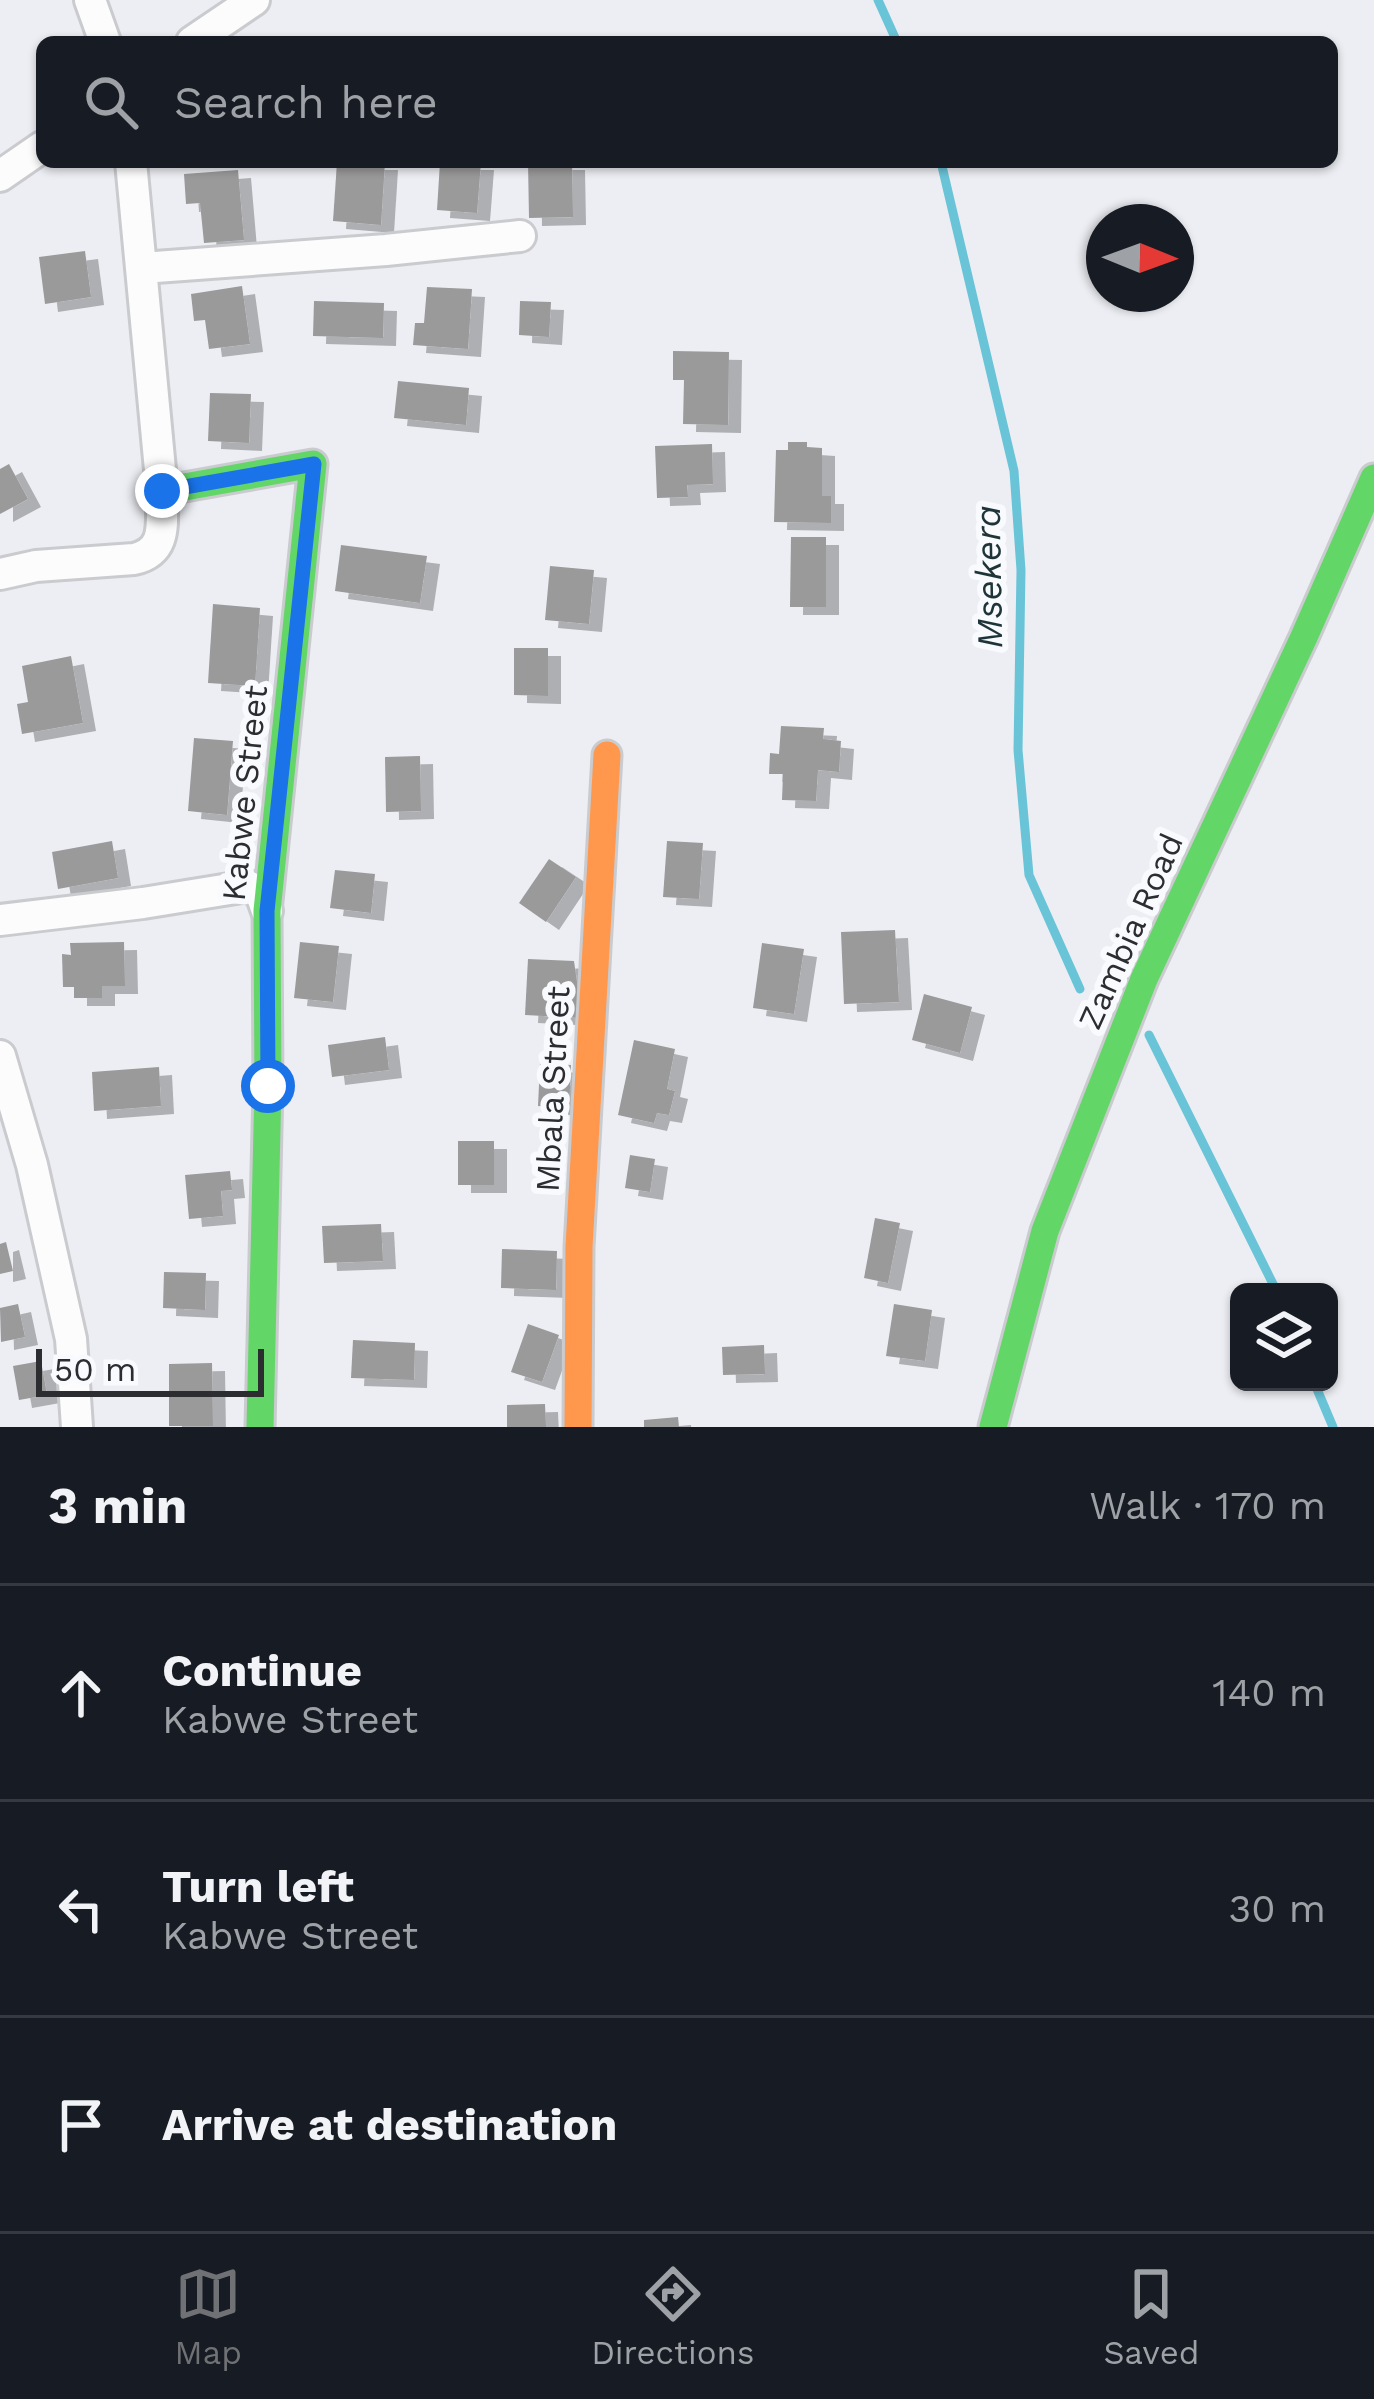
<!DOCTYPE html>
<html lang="en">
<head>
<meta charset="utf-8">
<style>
  body { margin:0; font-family:"Work Sans",sans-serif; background:#20242c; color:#f1f3f6 }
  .controls { position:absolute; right:36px; bottom:36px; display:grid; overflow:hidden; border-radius:18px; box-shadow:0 3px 9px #0004 }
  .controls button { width:108px; height:108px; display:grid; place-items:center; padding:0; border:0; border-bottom:3px solid #363941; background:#171b24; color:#f1f3f6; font:60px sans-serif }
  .compass { position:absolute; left:1086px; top:204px; width:108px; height:108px; border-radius:50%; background:#171b24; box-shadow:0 3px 9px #0004; rotate:91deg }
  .scale { position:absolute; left:36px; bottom:30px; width:228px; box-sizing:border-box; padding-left:12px; border:6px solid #2c2d30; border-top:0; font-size:33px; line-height:42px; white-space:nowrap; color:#2c2d30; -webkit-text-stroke:9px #f9fafe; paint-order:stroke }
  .stop { position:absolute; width:36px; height:36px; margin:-27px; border:9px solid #1a73e8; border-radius:50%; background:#fff }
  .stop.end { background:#1a73e8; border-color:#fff; box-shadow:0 3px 12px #0008 }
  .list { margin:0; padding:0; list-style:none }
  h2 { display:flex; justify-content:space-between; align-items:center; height:156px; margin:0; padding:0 48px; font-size:51px }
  h2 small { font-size:39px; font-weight:400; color:#9ea1a6 }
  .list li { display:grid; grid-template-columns:78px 1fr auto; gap:36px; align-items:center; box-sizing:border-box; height:216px; padding:0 48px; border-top:3px solid #363941 }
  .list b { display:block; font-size:45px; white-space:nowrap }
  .list p { margin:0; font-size:39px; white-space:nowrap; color:#9ea1a6 }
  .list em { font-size:39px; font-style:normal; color:#9ea1a6 }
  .icon { flex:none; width:66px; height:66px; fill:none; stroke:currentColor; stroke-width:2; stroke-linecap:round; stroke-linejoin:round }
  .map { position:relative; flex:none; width:1374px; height:1427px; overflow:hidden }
  .search { position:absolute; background:#171b24; box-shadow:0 3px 9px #0004; left:36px; right:36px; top:36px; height:132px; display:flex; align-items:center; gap:30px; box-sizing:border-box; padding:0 42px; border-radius:18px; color:#9ea1a6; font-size:45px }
  .sheet { height:804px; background:#171b24 }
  nav { display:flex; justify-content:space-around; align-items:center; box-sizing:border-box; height:168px; border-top:3px solid #363941; background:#171b24; font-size:33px; color:#9ea1a6 }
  nav a { display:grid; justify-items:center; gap:6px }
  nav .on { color:#707174 }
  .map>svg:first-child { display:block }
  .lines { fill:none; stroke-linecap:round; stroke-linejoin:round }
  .stream { stroke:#6ac4d8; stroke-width:9 }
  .building { fill:#9a9a9b; filter:url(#shadow) }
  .street-casing { stroke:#cacbce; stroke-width:36 }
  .fast-casing { stroke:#cacbce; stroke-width:33 }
  .slow-casing { stroke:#cacbce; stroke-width:33 }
  .street { stroke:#fcfcfd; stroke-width:30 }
  .fast { stroke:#63d668; stroke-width:27 }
  .slow { stroke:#ff974d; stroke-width:27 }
  .route { stroke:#1a73e8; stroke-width:15 }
  .labels { text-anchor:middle; stroke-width:12; stroke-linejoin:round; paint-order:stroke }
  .street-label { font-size:33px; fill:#2c2d30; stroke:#f9fafe }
  .water-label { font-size:36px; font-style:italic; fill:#1e3439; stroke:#f9fafe }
</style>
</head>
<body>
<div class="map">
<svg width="1374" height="1427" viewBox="0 0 1374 1427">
  <defs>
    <filter id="shadow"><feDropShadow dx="13" dy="8" stdDeviation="0" flood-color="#0004"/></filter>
  </defs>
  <rect width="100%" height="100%" fill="#edeef3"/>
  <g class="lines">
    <g class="stream">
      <polyline points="878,0 897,42"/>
      <polyline points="941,162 1014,471 1021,570 1018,750 1029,875 1080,989"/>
      <polyline points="1149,1035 1277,1292"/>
      <polyline points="1314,1382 1333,1427"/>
    </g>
  </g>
  <g class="building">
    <polygon points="337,162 385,162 381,225 333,221"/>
    <polygon points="440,162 481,162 477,213 437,210"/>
    <polygon points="528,162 572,162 573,217 529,218"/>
    <polygon points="238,170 244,240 204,243 200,203 186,204 184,174"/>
    <polygon points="85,251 91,297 45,304 39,257"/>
    <polygon points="242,286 250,344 209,349 205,320 194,321 191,294"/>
    <polygon points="427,287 472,289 468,349 413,345 415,323 424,323"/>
    <polygon points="314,301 384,303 383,338 313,336"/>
    <polygon points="520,301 551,302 549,337 519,335"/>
    <polygon points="673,351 729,352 728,425 683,424 684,380 673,380"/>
    <polygon points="398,381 469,388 466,425 394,418"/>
    <polygon points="210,393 251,394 249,443 208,441"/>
    <polygon points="788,442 807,442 807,447 822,448 822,496 831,496 831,523 774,522 776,450 788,450"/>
    <polygon points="712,444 713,484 687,485 688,497 657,498 655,446"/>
    <polygon points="9,464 28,499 0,514 0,469"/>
    <polygon points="791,537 826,537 826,607 790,607"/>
    <polygon points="341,545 427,556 420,603 335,591"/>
    <polygon points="550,566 594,570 589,624 545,620"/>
    <polygon points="213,604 260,608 255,686 208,683"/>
    <polygon points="514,648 548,648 548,696 514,695"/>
    <polygon points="71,656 83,723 22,734 17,704 28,702 22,666"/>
    <polygon points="781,726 824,728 823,739 841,741 839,772 818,770 816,801 782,800 783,774 769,774 770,753 779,754"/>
    <polygon points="194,738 233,741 227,815 188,811"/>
    <polygon points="420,756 421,811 386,812 385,757"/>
    <polygon points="112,841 118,878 58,889 52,852"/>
    <polygon points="667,841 703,843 699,899 663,897"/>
    <polygon points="549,859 576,877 546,922 519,903"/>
    <polygon points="335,870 375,874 371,913 330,908"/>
    <polygon points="895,930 899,1002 844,1004 841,932"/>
    <polygon points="124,942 125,986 102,986 102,998 74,998 74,987 63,987 62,954 71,955 70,943"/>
    <polygon points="300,942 339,946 333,1002 294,998"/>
    <polygon points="762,943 804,949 794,1014 753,1008"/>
    <polygon points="528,959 574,961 582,1018 525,1015"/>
    <polygon points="924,994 972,1007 960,1053 912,1040"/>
    <polygon points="385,1037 389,1070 332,1077 328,1045"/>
    <polygon points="634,1040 675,1049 667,1089 675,1091 669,1115 657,1113 654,1123 618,1115"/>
    <polygon points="540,1064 571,1065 569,1108 538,1106"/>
    <polygon points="159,1067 161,1106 94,1111 92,1072"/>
    <rect x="458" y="1141" width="36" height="44"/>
    <polygon points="630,1155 655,1159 650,1192 625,1188"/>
    <polygon points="230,1171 232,1190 221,1191 223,1216 189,1219 185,1175"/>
    <polygon points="875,1218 900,1223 888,1283 864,1278"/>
    <polygon points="381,1224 383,1261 324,1263 322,1226"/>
    <polygon points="6,1242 13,1271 0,1274 0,1244"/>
    <polygon points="502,1249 557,1251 556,1290 501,1288"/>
    <polygon points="164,1272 206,1273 205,1310 163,1308"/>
    <polygon points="18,1304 25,1337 1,1342 0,1308"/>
    <polygon points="894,1304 932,1310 925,1361 886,1356"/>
    <polygon points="528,1324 559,1335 542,1382 511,1372"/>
    <polygon points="353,1340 415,1343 414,1380 351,1378"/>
    <polygon points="764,1345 765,1374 723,1375 722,1347"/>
    <polygon points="41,1361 47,1395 19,1400 13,1366"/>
    <polygon points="212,1363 213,1426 169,1426 169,1364"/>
    <polygon points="545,1404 546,1427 507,1427 507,1405"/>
    <polygon points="678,1417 679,1427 644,1427 644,1420"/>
  </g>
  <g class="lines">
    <defs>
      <g id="street">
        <polyline points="90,0 105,42"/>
        <polyline points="192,42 254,0"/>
        <polyline points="0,176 42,147"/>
        <polyline points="142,268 386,250 520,236"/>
        <path d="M0,574L36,566L134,559C169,551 161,521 162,491L131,162"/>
        <polyline points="0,920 143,903 248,886 261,894 267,911"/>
        <polyline points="0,1056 32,1165 71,1339 77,1427"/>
      </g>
      <g id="fast">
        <polyline points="162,491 313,464 267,911 268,1086 260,1427"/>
        <polyline points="993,1427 1045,1231 1144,979 1304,637 1374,478"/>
      </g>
      <polyline id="slow" points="578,1427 579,1247 607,755"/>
    </defs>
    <use href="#street" class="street-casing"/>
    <use href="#fast" class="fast-casing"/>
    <use href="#slow" class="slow-casing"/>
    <use href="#street" class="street"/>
    <use href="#fast" class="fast"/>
    <use href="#slow" class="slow"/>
  </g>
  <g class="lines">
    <polyline class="route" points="162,491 314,464 267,911 268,1086"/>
  </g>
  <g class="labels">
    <g class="street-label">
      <text transform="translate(244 793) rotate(-84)" y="12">Kabwe Street</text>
      <text transform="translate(1130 931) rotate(-66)" y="12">Zambia Road</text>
      <text transform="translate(552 1089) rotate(-87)" y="12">Mbala Street</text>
    </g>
    <g class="water-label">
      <text transform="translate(988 577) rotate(-91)" y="13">Msekera</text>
    </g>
  </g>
</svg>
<div class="controls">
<button><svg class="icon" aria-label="layers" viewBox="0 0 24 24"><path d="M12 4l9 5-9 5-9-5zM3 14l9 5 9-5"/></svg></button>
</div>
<svg class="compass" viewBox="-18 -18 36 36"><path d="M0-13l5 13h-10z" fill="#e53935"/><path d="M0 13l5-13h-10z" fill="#9ea1a6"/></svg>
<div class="scale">50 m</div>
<div class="stop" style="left:268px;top:1086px"></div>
<div class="stop end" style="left:162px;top:491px"></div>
<div class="search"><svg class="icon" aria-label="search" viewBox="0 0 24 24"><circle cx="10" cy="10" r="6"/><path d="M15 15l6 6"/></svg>Search here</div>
</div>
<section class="sheet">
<h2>3 min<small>Walk · 170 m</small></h2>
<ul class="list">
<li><svg class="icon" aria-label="ahead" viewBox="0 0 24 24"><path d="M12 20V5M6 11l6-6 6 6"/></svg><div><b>Continue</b><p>Kabwe Street</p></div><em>140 m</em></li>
<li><svg class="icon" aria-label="left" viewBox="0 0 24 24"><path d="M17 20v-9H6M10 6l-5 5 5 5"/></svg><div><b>Turn left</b><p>Kabwe Street</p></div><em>30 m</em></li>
<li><svg class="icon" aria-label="arrive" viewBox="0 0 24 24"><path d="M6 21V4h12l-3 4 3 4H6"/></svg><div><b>Arrive at destination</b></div></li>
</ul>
</section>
<nav>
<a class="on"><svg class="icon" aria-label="map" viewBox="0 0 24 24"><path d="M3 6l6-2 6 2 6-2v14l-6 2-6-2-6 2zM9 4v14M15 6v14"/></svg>Map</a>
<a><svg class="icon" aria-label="directions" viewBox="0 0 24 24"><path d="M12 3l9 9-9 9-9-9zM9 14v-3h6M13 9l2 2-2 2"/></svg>Directions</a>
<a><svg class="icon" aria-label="saved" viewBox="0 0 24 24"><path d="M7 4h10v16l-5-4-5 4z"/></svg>Saved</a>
</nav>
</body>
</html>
